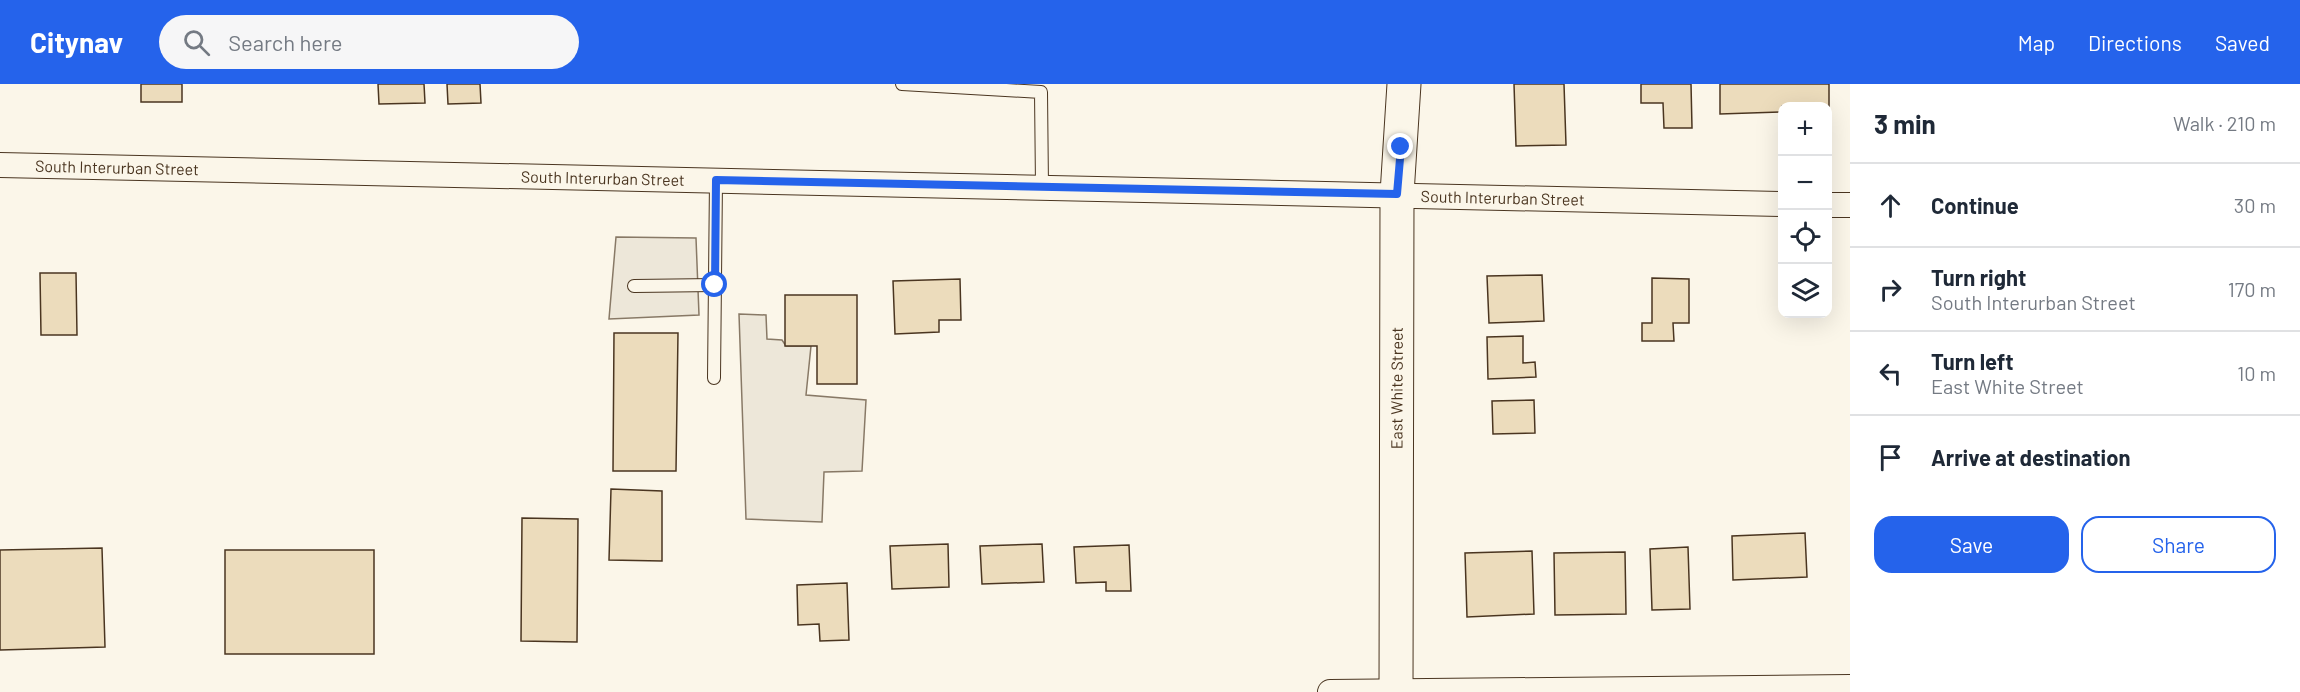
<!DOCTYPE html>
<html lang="en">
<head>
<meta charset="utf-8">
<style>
  body { margin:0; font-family:Barlow,sans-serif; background:#f6f6f7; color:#1f2937 }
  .controls { position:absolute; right:18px; top:18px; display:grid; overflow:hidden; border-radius:12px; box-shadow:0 6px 24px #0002 }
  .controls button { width:54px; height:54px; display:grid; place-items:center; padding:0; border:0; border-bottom:2px solid #e0e1e3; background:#fff; color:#1f2937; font:30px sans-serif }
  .stop { position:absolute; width:18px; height:18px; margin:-14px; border:4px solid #2563eb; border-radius:50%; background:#fff }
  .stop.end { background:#2563eb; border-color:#fff; box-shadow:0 2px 6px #0008 }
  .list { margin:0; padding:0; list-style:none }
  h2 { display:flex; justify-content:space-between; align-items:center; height:78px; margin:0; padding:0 24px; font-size:26px }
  h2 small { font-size:20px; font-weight:400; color:#747a83 }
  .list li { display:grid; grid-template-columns:39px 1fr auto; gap:18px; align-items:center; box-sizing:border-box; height:84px; padding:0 24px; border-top:2px solid #e0e1e3 }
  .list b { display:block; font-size:22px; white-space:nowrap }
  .list p { margin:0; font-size:20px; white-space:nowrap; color:#747a83 }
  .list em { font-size:20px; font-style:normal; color:#747a83 }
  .actions { display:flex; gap:12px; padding:18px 24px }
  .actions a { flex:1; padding:14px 0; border:2px solid #2563eb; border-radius:18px; text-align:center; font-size:21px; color:#2563eb }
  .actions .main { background:#2563eb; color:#fff }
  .icon { flex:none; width:33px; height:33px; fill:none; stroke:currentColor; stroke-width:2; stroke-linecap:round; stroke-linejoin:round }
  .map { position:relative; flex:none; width:1850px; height:608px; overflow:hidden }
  header { display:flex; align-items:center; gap:36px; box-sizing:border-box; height:84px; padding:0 30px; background:#2563eb; color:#fff }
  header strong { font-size:28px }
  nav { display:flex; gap:33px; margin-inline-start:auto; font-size:21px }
  .search { width:420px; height:54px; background:#f6f6f7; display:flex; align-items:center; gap:15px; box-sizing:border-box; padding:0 21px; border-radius:33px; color:#747a83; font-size:22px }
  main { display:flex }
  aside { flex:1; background:#fff }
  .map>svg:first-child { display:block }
  .parking { fill:#ede7d9; stroke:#887966; stroke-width:1.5 }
  .building { fill:#ecdcbc; stroke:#4a3520; stroke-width:1.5 }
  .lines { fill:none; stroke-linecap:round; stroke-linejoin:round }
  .lane-casing { stroke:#4a3520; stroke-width:14 }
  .street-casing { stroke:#4a3520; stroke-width:26 }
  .secondary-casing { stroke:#4a3520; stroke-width:35 }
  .lane { stroke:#fbf6e9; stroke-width:12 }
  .street { stroke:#fbf6e9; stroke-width:24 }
  .secondary { stroke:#fbf6e9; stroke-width:33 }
  .route { stroke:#2563eb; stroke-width:8 }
  .labels { text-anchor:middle; stroke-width:4.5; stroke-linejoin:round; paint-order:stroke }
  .street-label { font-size:16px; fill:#4a3520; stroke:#fbf6e9 }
</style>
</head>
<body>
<header>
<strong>Citynav</strong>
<div class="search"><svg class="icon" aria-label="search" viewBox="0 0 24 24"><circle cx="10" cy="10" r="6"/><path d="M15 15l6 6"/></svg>Search here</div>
<nav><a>Map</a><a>Directions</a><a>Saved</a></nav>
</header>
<main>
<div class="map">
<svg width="1850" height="608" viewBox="0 0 1850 608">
  <rect width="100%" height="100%" fill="#fbf6e9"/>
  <g class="parking">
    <polygon points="616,153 696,154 699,231 609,235"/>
    <polygon points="739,230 766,231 767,255 782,256 786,262 811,262 806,311 866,316 862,387 824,388 822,438 746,435"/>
  </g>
  <g class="building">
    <rect x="141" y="0" width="41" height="18"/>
    <polygon points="378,0 424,0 425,19 379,20"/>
    <polygon points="447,0 480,0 481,19 448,20"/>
    <polygon points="1514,0 1564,0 1566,61 1516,62"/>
    <polygon points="1641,0 1691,0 1692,44 1664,44 1663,19 1641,19"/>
    <polygon points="1720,0 1829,0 1829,28 1828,22 1782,22 1782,28 1720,30"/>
    <polygon points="40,189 76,189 77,251 41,251"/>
    <polygon points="1542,191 1544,237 1489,239 1487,192"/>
    <polygon points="1652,194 1689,195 1689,239 1673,239 1674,257 1642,257 1642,239 1652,239"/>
    <polygon points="960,195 961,236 939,236 939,248 895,250 893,197"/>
    <polygon points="785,211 857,211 857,300 817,300 817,262 785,262"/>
    <polygon points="614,249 678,249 676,387 613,387"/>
    <polygon points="1523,252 1523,279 1535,278 1536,293 1488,295 1487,253"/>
    <polygon points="1534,316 1535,349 1493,350 1492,317"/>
    <polygon points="611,405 662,407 662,477 609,476"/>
    <polygon points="522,434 578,435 577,558 521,557"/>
    <polygon points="1805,449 1807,493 1733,496 1732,452"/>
    <polygon points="948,460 949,503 892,505 890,462"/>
    <polygon points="1042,460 1044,498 982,500 980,462"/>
    <polygon points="1129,461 1131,507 1106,507 1106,498 1076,499 1074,463"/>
    <polygon points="1688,463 1690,525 1652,526 1650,465"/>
    <polygon points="102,464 105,563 0,566 0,466"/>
    <rect x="225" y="466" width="149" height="104"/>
    <polygon points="1532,467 1534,530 1467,533 1465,469"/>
    <polygon points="1625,468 1626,530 1555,531 1554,469"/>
    <polygon points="847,499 849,556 820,557 819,540 798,541 797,501"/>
  </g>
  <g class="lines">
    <defs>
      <g id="lane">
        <polyline points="902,0 1041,8 1042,103"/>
        <polyline points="634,202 715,201"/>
        <polyline points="714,294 716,96"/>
      </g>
      <g id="street">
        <path id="s1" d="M0,81L1782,120"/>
        <polyline points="1828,121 1850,121"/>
        <polyline points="1330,608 1850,603"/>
      </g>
      <g id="secondary">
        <path id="s2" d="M1396,608L1397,110L1404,0"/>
      </g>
    </defs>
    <use href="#lane" class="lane-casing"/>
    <use href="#street" class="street-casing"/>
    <use href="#secondary" class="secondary-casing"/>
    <use href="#lane" class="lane"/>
    <use href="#street" class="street"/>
    <use href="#secondary" class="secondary"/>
  </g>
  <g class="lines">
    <polyline class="route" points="715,201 716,96 1397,110 1401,63"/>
  </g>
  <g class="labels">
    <g class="street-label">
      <text dy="6" stroke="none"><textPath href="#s1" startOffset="117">South Interurban Street</textPath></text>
      <text dy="6" stroke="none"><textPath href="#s1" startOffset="603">South Interurban Street</textPath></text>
      <text dy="6" stroke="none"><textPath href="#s1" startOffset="1503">South Interurban Street</textPath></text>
      <text dy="6" stroke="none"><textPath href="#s2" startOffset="304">East White Street</textPath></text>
    </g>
  </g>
</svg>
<div class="controls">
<button>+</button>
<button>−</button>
<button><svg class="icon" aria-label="locate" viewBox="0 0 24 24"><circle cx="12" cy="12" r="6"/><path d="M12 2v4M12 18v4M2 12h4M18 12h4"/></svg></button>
<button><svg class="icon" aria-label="layers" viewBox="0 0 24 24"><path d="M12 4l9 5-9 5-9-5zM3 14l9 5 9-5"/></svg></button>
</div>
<div class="stop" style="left:715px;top:201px"></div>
<div class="stop end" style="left:1401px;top:63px"></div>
</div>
<aside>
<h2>3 min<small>Walk · 210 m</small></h2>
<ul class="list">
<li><svg class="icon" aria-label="ahead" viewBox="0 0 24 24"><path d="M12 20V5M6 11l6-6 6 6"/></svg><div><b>Continue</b></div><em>30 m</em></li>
<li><svg class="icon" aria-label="right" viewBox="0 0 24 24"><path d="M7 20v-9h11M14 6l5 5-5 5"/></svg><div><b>Turn right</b><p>South Interurban Street</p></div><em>170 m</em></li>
<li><svg class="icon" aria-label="left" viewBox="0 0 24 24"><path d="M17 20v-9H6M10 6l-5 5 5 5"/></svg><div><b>Turn left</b><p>East White Street</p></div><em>10 m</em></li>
<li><svg class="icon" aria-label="arrive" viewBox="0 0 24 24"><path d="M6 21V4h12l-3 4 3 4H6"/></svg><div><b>Arrive at destination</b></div></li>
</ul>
<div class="actions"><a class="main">Save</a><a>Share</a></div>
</aside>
</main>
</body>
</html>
